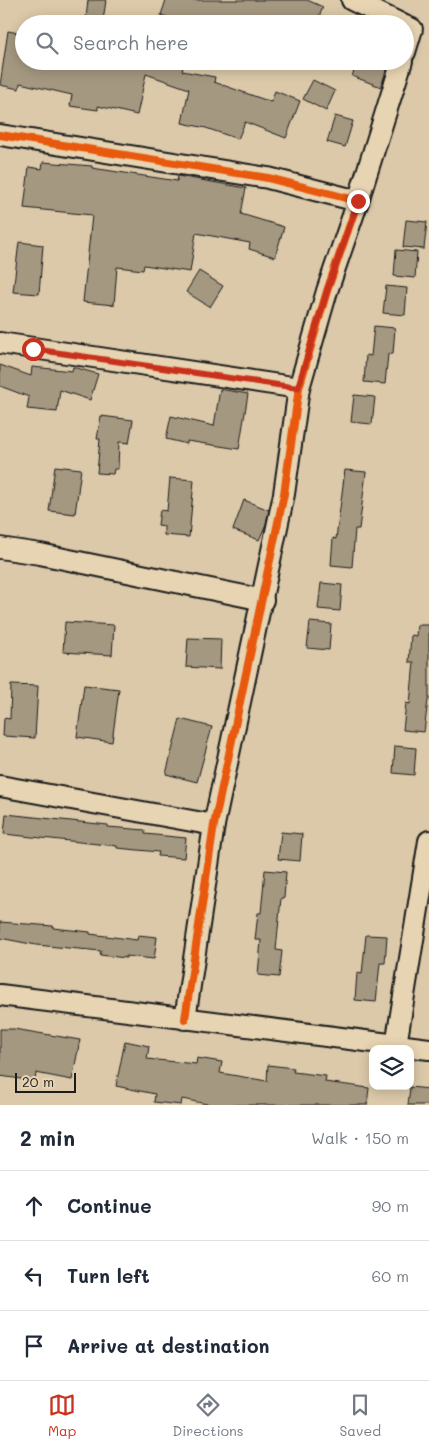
<!DOCTYPE html>
<html lang="en">
<head>
<meta charset="utf-8">
<style>
  body { margin:0; font-family:Mali,sans-serif; background:#f6f6f7; color:#1f2937 }
  .controls { position:absolute; right:15px; bottom:15px; display:grid; overflow:hidden; border-radius:10px; box-shadow:0 2px 12px #0003 }
  .controls button { width:45px; height:45px; display:grid; place-items:center; padding:0; border:0; border-bottom:1px solid #e0e1e3; background:#fff; color:#1f2937; font:25px sans-serif }
  .scale { position:absolute; left:15px; bottom:12px; width:61px; box-sizing:border-box; padding-left:5px; border:2px solid #1c1c1c; border-top:0; font-size:14px; line-height:18px; white-space:nowrap; color:#1c1c1c; -webkit-text-stroke:4px #e7d4b2; paint-order:stroke }
  .stop { position:absolute; width:15px; height:15px; margin:-11px; border:4px solid #c8321e; border-radius:50%; background:#fff }
  .stop.end { background:#c8321e; border-color:#fff; box-shadow:0 1px 5px #0008 }
  .list { margin:0; padding:0; list-style:none }
  h2 { display:flex; justify-content:space-between; align-items:center; height:65px; margin:0; padding:0 20px; font-size:21px }
  h2 small { font-size:16px; font-weight:400; color:#747a83 }
  .list li { display:grid; grid-template-columns:32px 1fr auto; gap:15px; align-items:center; box-sizing:border-box; height:70px; padding:0 20px; border-top:1px solid #e0e1e3 }
  .list b { display:block; font-size:19px; white-space:nowrap }
  .list em { font-size:16px; font-style:normal; color:#747a83 }
  .icon { flex:none; width:28px; height:28px; fill:none; stroke:currentColor; stroke-width:2; stroke-linecap:round; stroke-linejoin:round }
  .map { position:relative; flex:none; width:429px; height:1105px; overflow:hidden }
  .search { position:absolute; background:#fff; box-shadow:0 2px 12px #0003; left:15px; right:15px; top:15px; height:55px; display:flex; align-items:center; gap:12px; box-sizing:border-box; padding:0 18px; border-radius:28px; color:#747a83; font-size:19px }
  .sheet { height:275px; background:#fff }
  nav { display:flex; justify-content:space-around; align-items:center; box-sizing:border-box; height:70px; border-top:1px solid #e0e1e3; background:#fff; font-size:14px; color:#747a83 }
  nav a { display:grid; justify-items:center; gap:2px }
  nav .on { color:#c8321e }
  .map>svg:first-child { display:block }
  .building { fill:#a59881; stroke:#1c1c1c }
  .lines { fill:none; stroke-linecap:round; stroke-linejoin:round }
  .minor-casing { stroke:#1c1c1c; stroke-width:24 }
  .minor { stroke:#e7d4b2; stroke-width:20 }
  .cycleway-casing { stroke:#e7d4b2; stroke-width:11 }
  .cycleway { stroke:#e8590c; stroke-width:8 }
  .route { stroke:#c8321e; stroke-width:6 }
</style>
</head>
<body>
<div class="map">
<svg width="429" height="1105" viewBox="0 0 429 1105">
  <rect width="100%" height="100%" fill="#dbc9a9"/>
  <filter id="ink" filterUnits="userSpaceOnUse"><feTurbulence type="fractalNoise" baseFrequency=".02" numOctaves="2"/><feDisplacementMap in="SourceGraphic" scale="10" xChannelSelector="R" yChannelSelector="G"/><feConvolveMatrix kernelMatrix="1 2 1 2 8 2 1 2 1" color-interpolation-filters="sRGB"/></filter>
  <g filter="url(#ink)">
    <g class="building">
      <polygon points="88,0 106,0 103,21 86,19"/>
      <polygon points="166,0 307,0 323,7 316,24 208,24 187,19 186,23 161,15"/>
      <polygon points="8,31 24,34 24,61 185,61 182,71 215,77 214,82 271,102 275,91 300,101 286,138 245,122 238,139 206,128 182,123 189,89 146,74 137,115 98,106 98,110 70,106 72,95 20,83 19,89 0,85"/>
      <polygon points="358,61 389,61 381,87 352,76"/>
      <polygon points="313,80 335,91 326,111 303,99"/>
      <polygon points="335,116 353,121 345,147 327,142"/>
      <polygon points="43,162 92,166 92,168 177,181 178,176 246,188 241,214 284,227 275,257 249,249 250,243 196,233 190,272 144,265 143,270 117,267 114,305 83,302 92,215 24,208 29,167 42,169"/>
      <polygon points="406,220 427,222 424,249 403,247"/>
      <polygon points="19,242 43,245 39,294 13,292"/>
      <polygon points="396,250 417,252 415,278 394,276"/>
      <polygon points="199,271 223,286 210,307 186,292"/>
      <polygon points="386,286 407,288 405,315 383,313"/>
      <polygon points="374,326 395,328 393,354 388,354 385,384 364,382 366,355 371,356"/>
      <polygon points="0,365 31,376 32,367 72,371 73,367 98,374 90,400 60,390 57,412 27,409 29,397 0,386"/>
      <polygon points="220,389 248,394 239,449 187,441 187,444 166,439 171,416 214,426"/>
      <polygon points="354,395 375,397 372,424 351,422"/>
      <polygon points="101,416 133,420 129,443 119,442 118,469 114,469 113,474 97,473 100,439 97,439"/>
      <polygon points="55,466 81,469 75,514 49,511"/>
      <polygon points="345,470 366,472 359,529 355,529 352,567 331,565 333,538 336,539"/>
      <polygon points="170,478 194,480 189,537 164,535 164,526 158,525 160,510 167,511"/>
      <polygon points="244,500 269,510 266,524 259,540 233,530"/>
      <polygon points="321,583 342,585 340,611 318,609"/>
      <polygon points="65,622 114,625 112,655 63,652"/>
      <polygon points="310,622 331,624 329,650 307,648"/>
      <polygon points="417,625 429,625 429,700 428,700 424,732 403,730 406,703 410,704 414,662 409,662 411,635 416,636"/>
      <polygon points="188,638 221,639 220,669 186,667"/>
      <polygon points="11,685 38,686 35,738 3,736 4,718 10,719"/>
      <polygon points="84,685 119,689 112,742 77,737"/>
      <polygon points="180,719 212,727 197,782 166,774"/>
      <polygon points="395,746 416,748 414,775 393,773"/>
      <polygon points="6,814 108,825 108,827 145,830 145,834 186,838 184,858 158,856 159,852 117,848 117,846 4,834"/>
      <polygon points="281,832 302,834 300,861 278,859"/>
      <polygon points="265,870 286,872 284,898 281,898 276,950 282,951 279,977 258,975 261,940 255,940 258,913 261,913"/>
      <polygon points="0,922 53,926 53,928 90,932 90,934 137,940 138,935 157,937 154,959 126,956 126,958 100,955 101,951 36,945 0,938"/>
      <polygon points="366,935 387,936 385,963 380,963 376,1002 355,1000 357,973 362,974"/>
      <polygon points="0,1029 14,1029 80,1040 72,1080 36,1073 35,1081 0,1076"/>
      <polygon points="125,1041 149,1046 147,1059 196,1064 197,1058 222,1062 220,1073 267,1081 268,1065 294,1068 293,1072 326,1076 325,1082 369,1088 367,1105 212,1105 182,1099 181,1105 154,1102 155,1094 116,1086"/>
      <polygon points="410,1087 429,1089 429,1105 408,1105"/>
    </g>
    <g class="lines">
      <defs>
        <g id="minor">
          <polyline points="352,0 401,24"/>
          <polyline points="405,26 412,29 405,52"/>
          <polyline points="0,135 268,178 358,201 327,291 299,388 284,494 214,825 185,1019"/>
          <polyline points="358,201 402,61"/>
          <polyline points="0,343 299,388"/>
          <polyline points="0,548 40,554 263,600"/>
          <polyline points="0,786 214,825"/>
          <polyline points="0,995 429,1049"/>
          <polyline points="396,1045 429,841"/>
        </g>
      </defs>
      <use href="#minor" class="minor-casing"/>
      <use href="#minor" class="minor"/>
      <defs>
        <polyline id="cycleway" points="0,135 268,178 358,201 327,291 299,388 284,494 214,825 185,1019"/>
      </defs>
      <use href="#cycleway" class="cycleway-casing"/>
      <use href="#cycleway" class="cycleway"/>
    </g>
  </g>
  <g class="lines" filter="url(#ink)">
    <polyline class="route" points="33,349 298,388 327,291 358,201"/>
  </g>
</svg>
<div class="controls">
<button><svg class="icon" aria-label="layers" viewBox="0 0 24 24"><path d="M12 4l9 5-9 5-9-5zM3 14l9 5 9-5"/></svg></button>
</div>
<div class="scale">20 m</div>
<div class="stop" style="left:33px;top:349px"></div>
<div class="stop end" style="left:358px;top:201px"></div>
<div class="search"><svg class="icon" aria-label="search" viewBox="0 0 24 24"><circle cx="10" cy="10" r="6"/><path d="M15 15l6 6"/></svg>Search here</div>
</div>
<section class="sheet">
<h2>2 min<small>Walk · 150 m</small></h2>
<ul class="list">
<li><svg class="icon" aria-label="ahead" viewBox="0 0 24 24"><path d="M12 20V5M6 11l6-6 6 6"/></svg><div><b>Continue</b></div><em>90 m</em></li>
<li><svg class="icon" aria-label="left" viewBox="0 0 24 24"><path d="M17 20v-9H6M10 6l-5 5 5 5"/></svg><div><b>Turn left</b></div><em>60 m</em></li>
<li><svg class="icon" aria-label="arrive" viewBox="0 0 24 24"><path d="M6 21V4h12l-3 4 3 4H6"/></svg><div><b>Arrive at destination</b></div></li>
</ul>
</section>
<nav>
<a class="on"><svg class="icon" aria-label="map" viewBox="0 0 24 24"><path d="M3 6l6-2 6 2 6-2v14l-6 2-6-2-6 2zM9 4v14M15 6v14"/></svg>Map</a>
<a><svg class="icon" aria-label="directions" viewBox="0 0 24 24"><path d="M12 3l9 9-9 9-9-9zM9 14v-3h6M13 9l2 2-2 2"/></svg>Directions</a>
<a><svg class="icon" aria-label="saved" viewBox="0 0 24 24"><path d="M7 4h10v16l-5-4-5 4z"/></svg>Saved</a>
</nav>
</body>
</html>
